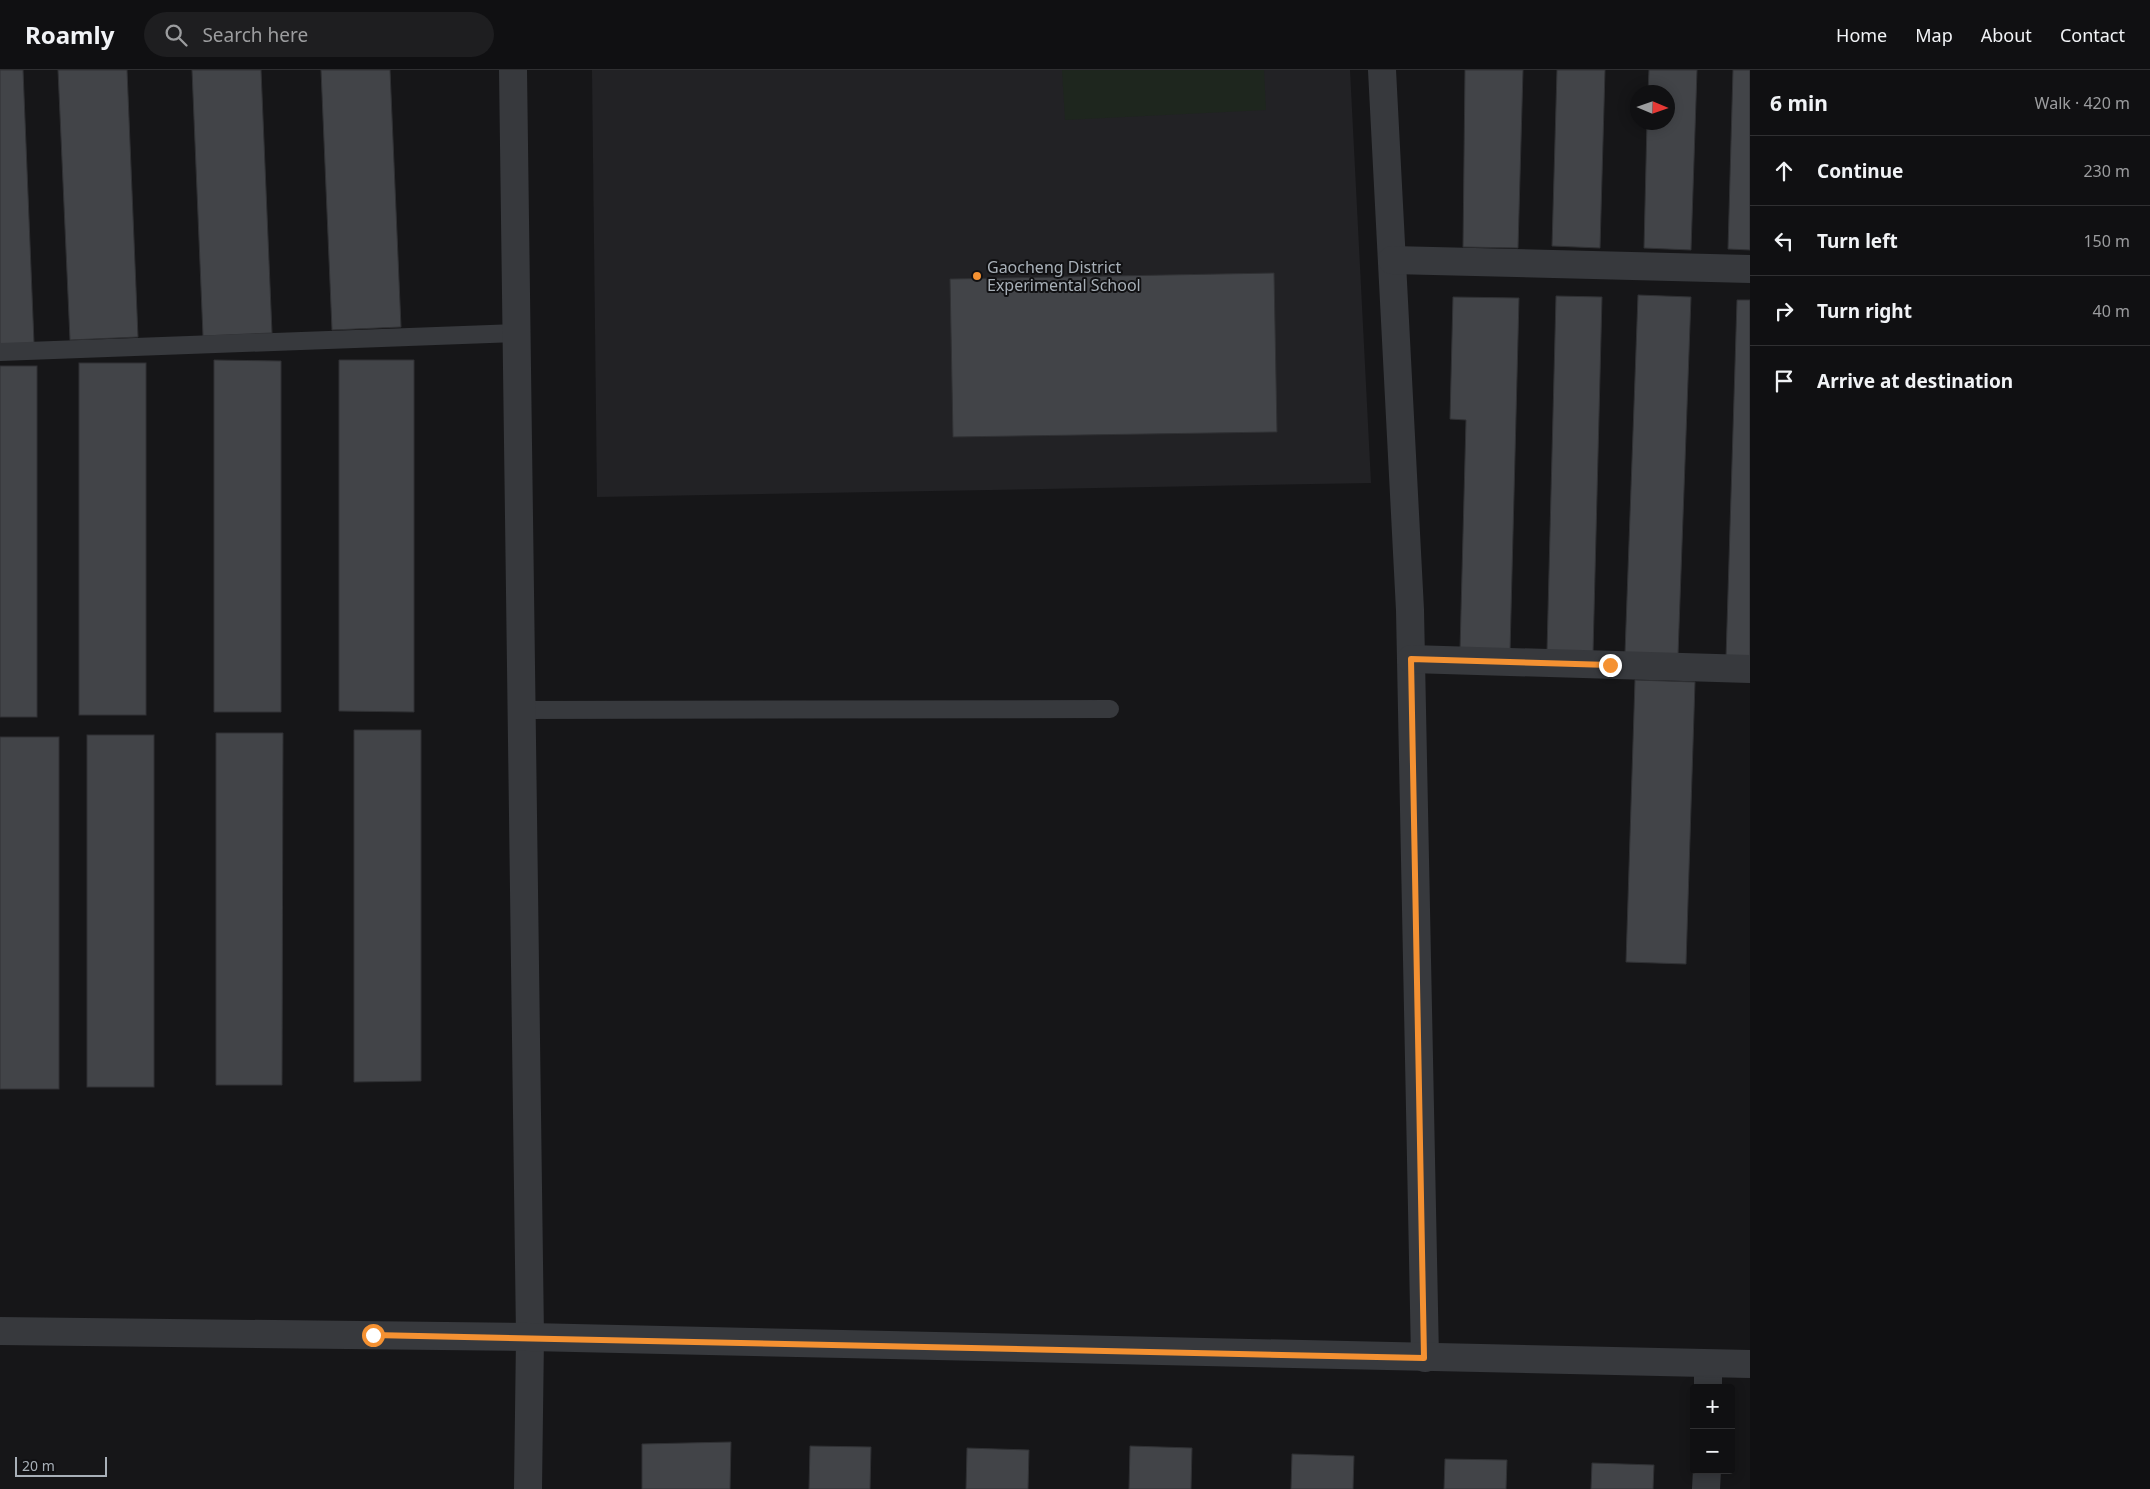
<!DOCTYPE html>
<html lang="en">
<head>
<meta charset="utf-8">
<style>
  body { margin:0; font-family:"Noto Sans",sans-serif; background:#1e1e20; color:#f1f3f6 }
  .controls { position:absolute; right:15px; bottom:15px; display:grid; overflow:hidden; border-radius:5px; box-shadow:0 2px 12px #0003 }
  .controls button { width:45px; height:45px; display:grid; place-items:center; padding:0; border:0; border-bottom:1px solid #303032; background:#101012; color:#f1f3f6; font:25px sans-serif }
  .compass { position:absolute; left:1630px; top:15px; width:45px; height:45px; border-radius:50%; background:#101012; box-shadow:0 2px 12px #0003; rotate:92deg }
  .scale { position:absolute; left:15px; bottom:12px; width:92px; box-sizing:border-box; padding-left:5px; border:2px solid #a8b0b8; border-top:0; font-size:14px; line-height:18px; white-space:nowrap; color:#a8b0b8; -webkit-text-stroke:4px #111113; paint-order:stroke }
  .stop { position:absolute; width:15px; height:15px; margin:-11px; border:4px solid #f49132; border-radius:50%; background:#fff }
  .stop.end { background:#f49132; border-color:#fff; box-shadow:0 1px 5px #0008 }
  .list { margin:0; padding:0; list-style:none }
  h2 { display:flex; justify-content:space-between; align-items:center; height:65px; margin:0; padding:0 20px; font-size:21px }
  h2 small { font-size:16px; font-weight:400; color:#9c9d9f }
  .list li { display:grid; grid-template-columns:32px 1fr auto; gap:15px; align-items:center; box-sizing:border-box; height:70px; padding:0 20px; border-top:1px solid #303032 }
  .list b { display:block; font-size:19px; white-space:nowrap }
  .list em { font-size:16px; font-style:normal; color:#9c9d9f }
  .icon { flex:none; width:28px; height:28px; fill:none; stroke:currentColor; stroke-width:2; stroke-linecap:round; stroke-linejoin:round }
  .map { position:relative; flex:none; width:1750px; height:1419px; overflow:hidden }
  header { display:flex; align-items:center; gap:30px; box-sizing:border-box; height:70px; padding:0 25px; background:#101012; border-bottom:1px solid #303032 }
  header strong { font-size:24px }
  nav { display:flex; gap:28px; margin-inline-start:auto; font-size:18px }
  .search { width:350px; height:45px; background:#1e1e20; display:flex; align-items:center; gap:12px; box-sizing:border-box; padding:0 18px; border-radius:28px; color:#9c9d9f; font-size:19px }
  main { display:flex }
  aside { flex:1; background:#101012 }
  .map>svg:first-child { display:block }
  .built { fill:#222225 }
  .green { fill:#1e261e }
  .building { fill:#424448; stroke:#303134 }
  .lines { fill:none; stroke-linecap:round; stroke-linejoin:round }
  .service { stroke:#37393d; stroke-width:18 }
  .minor { stroke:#37393d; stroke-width:28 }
  .tertiary { stroke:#37393d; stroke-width:28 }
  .route { stroke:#f49132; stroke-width:6 }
  .poi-dot { fill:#f49132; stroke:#111113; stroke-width:2 }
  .labels { text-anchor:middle; stroke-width:4; stroke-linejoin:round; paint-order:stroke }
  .poi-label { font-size:16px; fill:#a8b0b8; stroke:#111113; text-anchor:start }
</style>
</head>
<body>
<header>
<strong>Roamly</strong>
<div class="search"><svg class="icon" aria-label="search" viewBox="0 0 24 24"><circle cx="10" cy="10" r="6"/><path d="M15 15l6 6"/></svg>Search here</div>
<nav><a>Home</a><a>Map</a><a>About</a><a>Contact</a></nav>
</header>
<main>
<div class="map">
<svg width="1750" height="1419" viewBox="0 0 1750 1419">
  <rect width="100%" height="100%" fill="#161618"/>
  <polygon class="built" points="592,0 1350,0 1371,413 597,427"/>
  <polygon class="green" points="1062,0 1264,0 1266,40 1065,50"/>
  <g class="building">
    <polygon points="0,0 23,0 34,273 0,275"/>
    <polygon points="58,0 127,0 138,267 70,270"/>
    <polygon points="192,0 261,0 272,263 203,266"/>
    <polygon points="321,0 390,0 401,257 332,260"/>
    <polygon points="1465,0 1523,0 1518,178 1463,177"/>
    <polygon points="1557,0 1605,0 1600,178 1552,176"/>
    <polygon points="1649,0 1697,0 1691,180 1644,178 1647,52 1668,52 1668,22 1648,22"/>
    <polygon points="1733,0 1750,0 1750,180 1728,179"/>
    <polygon points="1274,203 1277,362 953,367 950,209"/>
    <polygon points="1638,225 1691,227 1678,585 1625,583"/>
    <polygon points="1556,226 1602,227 1593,583 1547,581"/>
    <polygon points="1453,227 1519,228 1510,582 1460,580 1466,350 1450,349"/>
    <polygon points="1737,230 1750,230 1750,589 1726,588"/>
    <polygon points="214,290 281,291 281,642 214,642"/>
    <polygon points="339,290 414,290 414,642 339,641"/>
    <rect x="79" y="293" width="67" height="352"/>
    <rect x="0" y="296" width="37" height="351"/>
    <polygon points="1635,610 1695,612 1686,894 1626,892"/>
    <polygon points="354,660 421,660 421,1011 354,1012"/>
    <polygon points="216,663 283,663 282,1015 216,1015"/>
    <rect x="87" y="665" width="67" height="352"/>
    <rect x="0" y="667" width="59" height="352"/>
    <polygon points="731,1372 730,1419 642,1419 642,1374"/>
    <polygon points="810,1376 871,1377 870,1419 809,1419"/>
    <polygon points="1130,1376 1192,1378 1191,1419 1129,1419"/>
    <polygon points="967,1378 1029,1380 1028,1419 966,1419"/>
    <polygon points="1292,1384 1354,1386 1353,1419 1291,1419"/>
    <polygon points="1445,1389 1507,1390 1506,1419 1444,1419"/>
    <polygon points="1592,1393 1654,1395 1653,1419 1591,1419"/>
  </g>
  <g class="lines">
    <g class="service">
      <polyline points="0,282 516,263"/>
      <polyline points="521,640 1110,639"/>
    </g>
    <g class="minor">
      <polyline points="1382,0 1410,540 1425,1288"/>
      <polyline points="1392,190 1750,199"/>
      <polyline points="1411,589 1750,599"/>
      <polyline points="1708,1318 1708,1294"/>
      <polyline points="1706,1419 1707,1400"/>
    </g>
    <g class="tertiary">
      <polyline points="513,0 530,1267 528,1419"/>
      <polyline points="0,1261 530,1267 1750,1294"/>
    </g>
  </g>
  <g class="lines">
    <polyline class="route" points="373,1265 1424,1288 1411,589 1610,595"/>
  </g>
  <circle class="poi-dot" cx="977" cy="206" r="5"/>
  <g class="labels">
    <g class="poi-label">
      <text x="987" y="203">Gaocheng District<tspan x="987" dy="18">Experimental School</tspan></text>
    </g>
  </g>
</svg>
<div class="controls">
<button>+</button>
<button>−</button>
</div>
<svg class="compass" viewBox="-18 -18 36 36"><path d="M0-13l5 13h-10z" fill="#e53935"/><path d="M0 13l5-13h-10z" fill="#9c9d9f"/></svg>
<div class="scale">20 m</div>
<div class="stop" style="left:373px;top:1265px"></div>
<div class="stop end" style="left:1610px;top:595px"></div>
</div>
<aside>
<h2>6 min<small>Walk · 420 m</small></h2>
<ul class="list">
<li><svg class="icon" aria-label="ahead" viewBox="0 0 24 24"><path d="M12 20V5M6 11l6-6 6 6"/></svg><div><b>Continue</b></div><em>230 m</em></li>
<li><svg class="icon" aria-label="left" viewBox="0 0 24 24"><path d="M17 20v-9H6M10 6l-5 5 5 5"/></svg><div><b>Turn left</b></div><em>150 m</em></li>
<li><svg class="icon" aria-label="right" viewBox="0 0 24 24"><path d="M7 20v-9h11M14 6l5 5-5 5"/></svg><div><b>Turn right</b></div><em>40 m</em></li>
<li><svg class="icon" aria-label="arrive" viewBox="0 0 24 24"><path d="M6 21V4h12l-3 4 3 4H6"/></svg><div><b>Arrive at destination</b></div></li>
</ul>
</aside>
</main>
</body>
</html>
